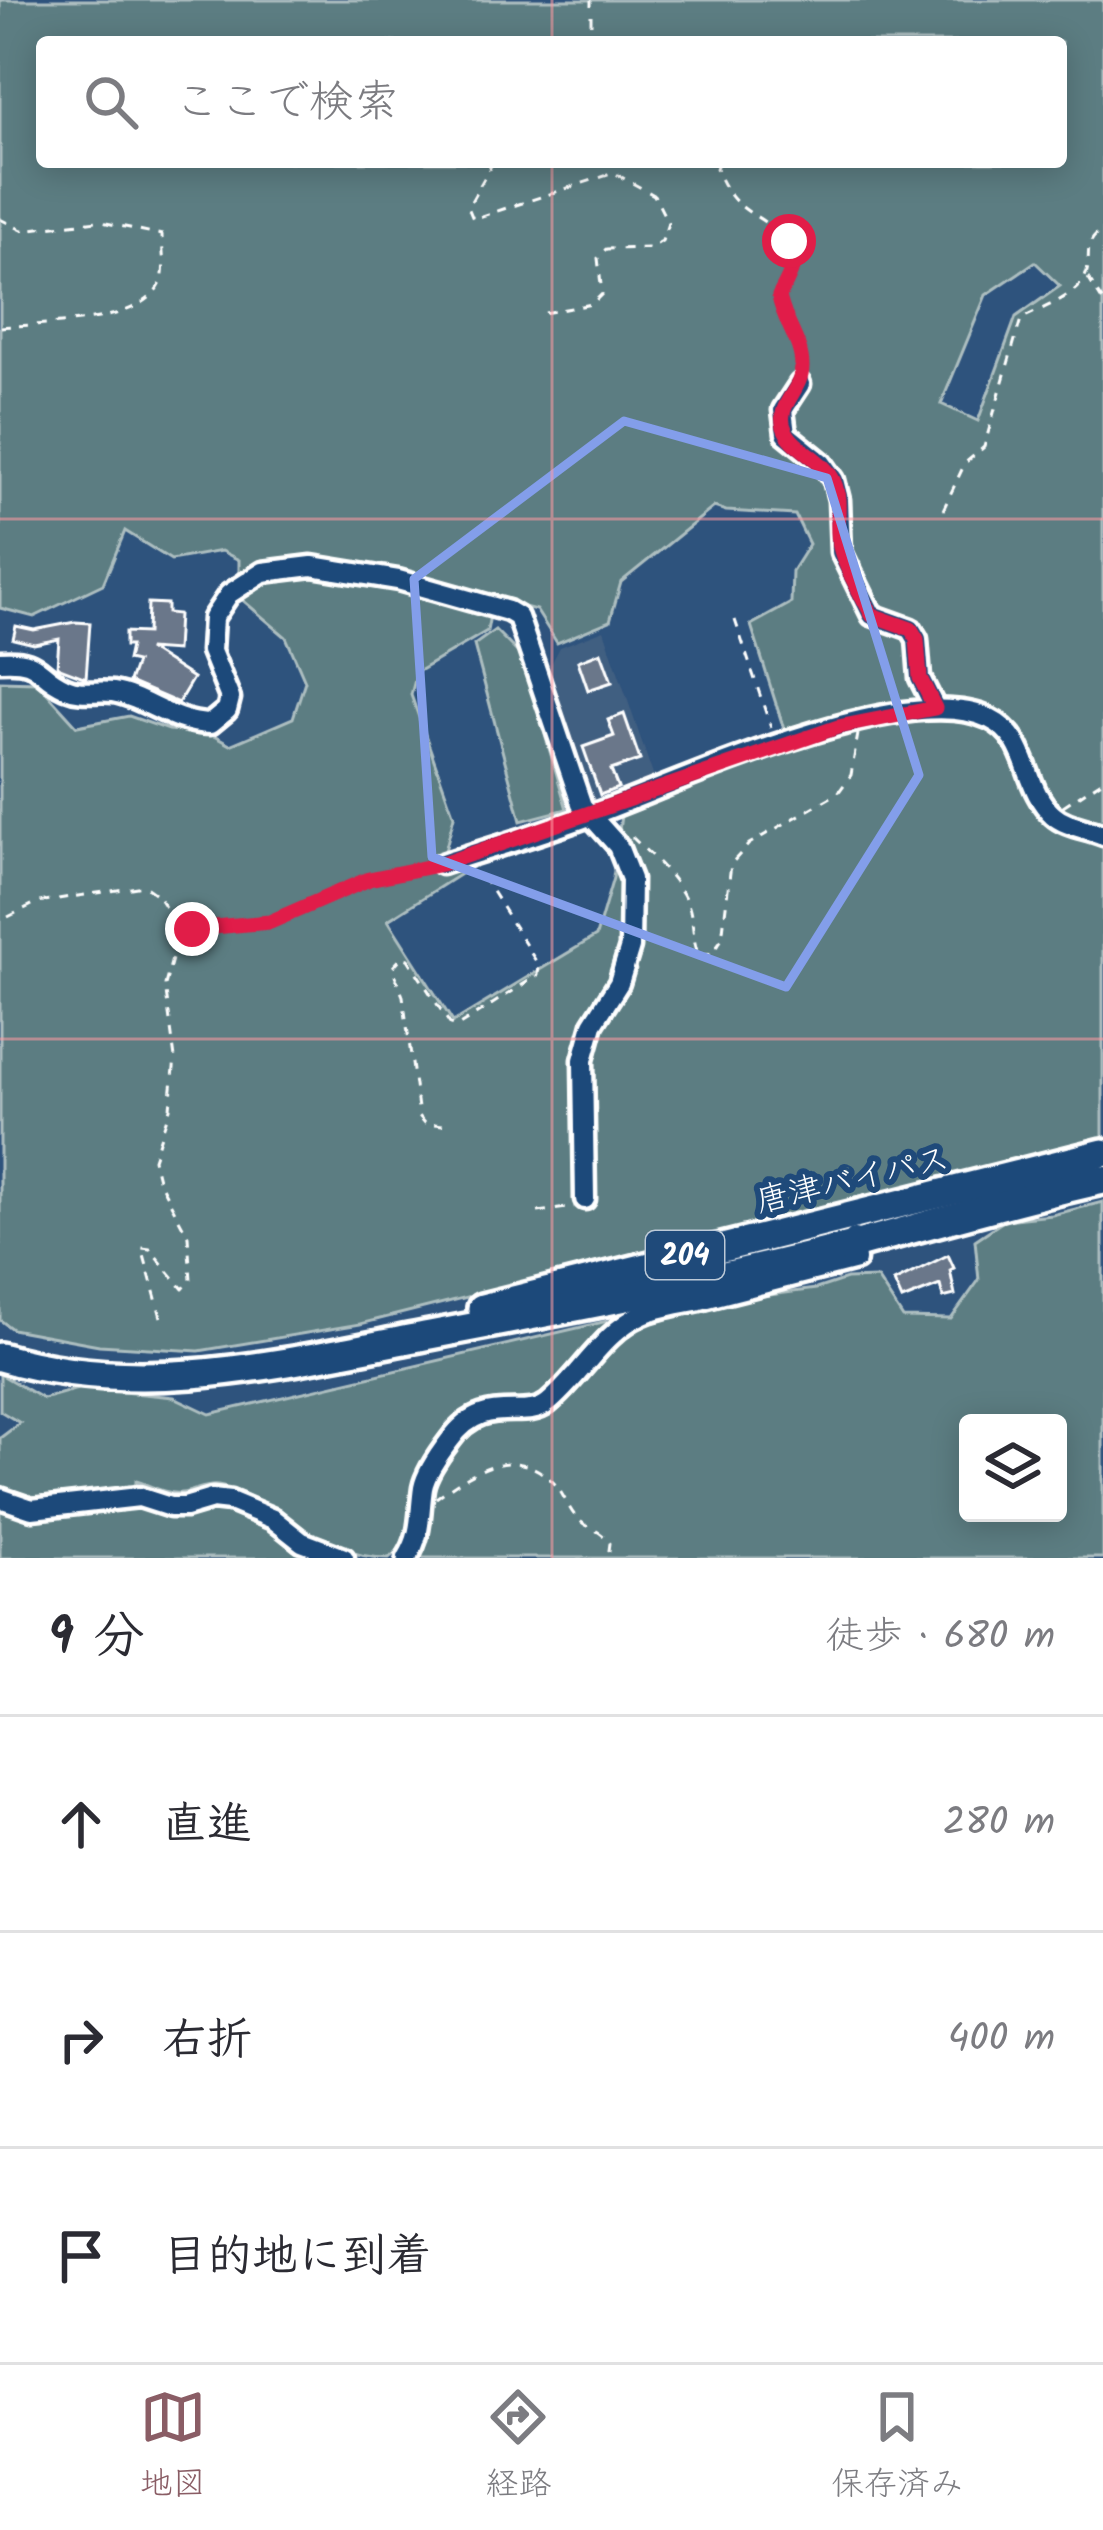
<!DOCTYPE html>
<html lang="ja">
<head>
<meta charset="utf-8">
<style>
  body { margin:0; font-family:Kalam,"Klee One",sans-serif; background:#f7f7f7; color:#2b2b33 }
  .controls { position:absolute; right:36px; bottom:36px; display:grid; overflow:hidden; border-radius:12px; box-shadow:0 6px 30px #0003 }
  .controls button { width:108px; height:108px; display:grid; place-items:center; padding:0; border:0; border-bottom:3px solid #e1e1e2; background:#fff; color:#2b2b33; font:60px sans-serif }
  .stop { position:absolute; width:36px; height:36px; margin:-27px; border:9px solid #e11d48; border-radius:50%; background:#fff }
  .stop.end { background:#e11d48; border-color:#fff; box-shadow:0 3px 12px #0008 }
  .list { margin:0; padding:0; list-style:none }
  h2 { display:flex; justify-content:space-between; align-items:center; height:156px; margin:0; padding:0 48px; font-size:51px }
  h2 small { font-size:39px; font-weight:400; color:#7c7c81 }
  .list li { display:grid; grid-template-columns:78px 1fr auto; gap:36px; align-items:center; box-sizing:border-box; height:216px; padding:0 48px; border-top:3px solid #e1e1e2 }
  .list b { display:block; font-size:45px; white-space:nowrap }
  .list em { font-size:39px; font-style:normal; color:#7c7c81 }
  .icon { flex:none; width:66px; height:66px; fill:none; stroke:currentColor; stroke-width:2; stroke-linecap:round; stroke-linejoin:round }
  .map { position:relative; flex:none; width:1103px; height:1558px; overflow:hidden }
  .search { position:absolute; background:#fff; box-shadow:0 6px 30px #0003; left:36px; right:36px; top:36px; height:132px; display:flex; align-items:center; gap:30px; box-sizing:border-box; padding:0 42px; border-radius:12px; color:#7c7c81; font-size:45px }
  .sheet { height:804px; background:#fff }
  nav { display:flex; justify-content:space-around; align-items:center; box-sizing:border-box; height:168px; border-top:3px solid #e1e1e2; background:#fff; font-size:33px; color:#7c7c81 }
  nav a { display:grid; justify-items:center; gap:6px }
  nav .on { color:#8a5d65 }
  .map>svg:first-child { display:block }
  .built { fill:#405e81 }
  .green { fill:#5b7d82; stroke:#adbec0; stroke-width:3; fill-rule:evenodd }
  .building { fill:#6b778a; stroke:#fff; stroke-width:3 }
  .lines { fill:none; stroke-linecap:round; stroke-linejoin:round }
  .minor-casing { stroke:#fff; stroke-width:27 }
  .highway-casing { stroke:#fff; stroke-width:36 }
  .path { stroke:#fff; stroke-width:3; stroke-dasharray:9 9; stroke-linecap:butt }
  .minor { stroke:#1f4a7a; stroke-width:18 }
  .highway { stroke:#1f4a7a; stroke-width:27 }
  .route { stroke:#e11d48; stroke-width:15 }
  .marked { fill:none; stroke:#839eea; stroke-width:9; stroke-linejoin:round }
  .grid { fill:none; stroke:#ff9aa2; stroke-width:3; stroke-opacity:0.55 }
  .labels { text-anchor:middle; stroke-width:12; stroke-linejoin:round; paint-order:stroke }
  .shield { fill:#1f4a7a; stroke:#bcc9d7; stroke-width:3 }
  .shield-label { font-size:30px; font-weight:bold; fill:#fff }
  .street-label { font-size:33px; fill:#fff; stroke:#1f4a7a }
</style>
</head>
<body>
<div class="map">
<svg width="1103" height="1558" viewBox="0 0 1103 1558">
  <rect width="100%" height="100%" fill="#2e537d"/>
  <filter id="ink" filterUnits="userSpaceOnUse"><feTurbulence type="fractalNoise" baseFrequency=".00833" numOctaves="2"/><feDisplacementMap in="SourceGraphic" scale="24" xChannelSelector="R" yChannelSelector="G"/><feConvolveMatrix kernelMatrix="1 2 1 2 8 2 1 2 1" color-interpolation-filters="sRGB"/></filter>
  <g filter="url(#ink)">
    <polygon class="built" points="604,630 654,778 594,804 547,672 560,647"/>
    <g class="green">
      <path d="M0,0H1103V1137L360,1324L199,1351L99,1345L12,1329L0,1320V681L37,682L77,726L129,716L169,730L210,734L230,745L293,718L305,681L286,637L239,597V560L221,551L171,560L125,531L103,584L34,617L0,608ZM42,42H1061V162H42ZM1035,262L1060,286L1016,317L978,421L941,404L986,295ZM714,507L726,511L795,515L809,544L792,571L791,603L751,625L790,748L621,815L613,878L596,936L453,1022L388,920L470,868L444,855L454,816L411,695L417,672L487,631L490,615L406,576L536,610L557,643L610,621L621,582Z"/>
      <polygon points="495,630 522,657 567,809 521,821 474,645"/>
      <path d="M1103,1202V1558H410V1540L389,1558C315,1558 280,1496 218,1486C206,1484 193,1492 181,1493C167,1495 150,1485 136,1481L135,1501L213,1506L254,1517L293,1550L323,1558H0V1438L20,1423L0,1411V1374L43,1399L81,1388L174,1397L210,1414L616,1319L697,1313L754,1297L816,1289L846,1279L877,1278L903,1318L951,1319L979,1280L975,1240L1005,1220L1052,1215ZM968,1423H1058V1513H968Z"/>
    </g>
    <g class="building">
      <polygon points="148,603 167,604 167,613 178,614 176,651 148,649 193,678 178,703 129,682 136,662 127,660 130,646 125,646 125,632 147,633"/>
      <polygon points="75,622 90,623 86,678 57,667 59,639 34,644 13,639 16,626 34,630"/>
      <polygon points="601,652 612,682 588,690 578,661"/>
      <polygon points="624,714 640,760 611,770 618,788 600,795 583,747 614,736 608,720"/>
      <polygon points="948,1255 954,1268 950,1270 955,1295 943,1298 940,1285 902,1300 894,1282"/>
    </g>
    <g class="lines">
      <defs>
        <g id="minor">
          <polyline points="800,384 783,410 786,434 822,463 834,480 839,500 841,552 872,615 911,629 917,639 920,678 935,708"/>
          <path d="M0,661C43,658 35,675 66,688C82,695 96,690 113,692C145,697 171,723 210,724L227,710L230,698L211,651L213,618L229,594L263,572L312,566L398,580L508,611L518,617L582,806L618,846L631,879L630,947L619,983L593,1024L583,1060L585,1199"/>
          <path d="M442,864C491,848 541,834 589,816C677,784 905,677 990,719C1031,739 1022,787 1053,815C1066,827 1087,828 1103,835"/>
          <polyline points="0,1498 32,1509 139,1497 170,1507 185,1507 212,1499 230,1501 273,1519 302,1542 344,1558"/>
          <path d="M407,1558C422,1534 419,1515 423,1488C426,1472 440,1453 450,1440C484,1392 523,1423 548,1403C580,1377 603,1332 641,1315C660,1306 684,1304 704,1299C755,1286 806,1273 856,1260L854,1238"/>
        </g>
        <g id="highway">
          <polyline points="482,1308 1103,1153"/>
          <path d="M0,1357C144,1399 287,1362 430,1335C573,1308 716,1281 857,1244C939,1222 1020,1198 1103,1180"/>
        </g>
      </defs>
      <use href="#minor" class="minor-casing"/>
      <use href="#highway" class="highway-casing"/>
      <g class="path">
        <polyline points="591,42 591,0"/>
        <polyline points="493,162 468,207 473,219 614,173 654,195 668,223 662,241 650,248 606,249 598,258 602,294 592,304 539,314"/>
        <path d="M718,162L716,169C735,216 756,209 787,240C807,260 781,279 780,300C779,319 802,344 802,370"/>
        <path d="M0,219L22,230L97,221L162,235C162,249 166,271 161,283C141,326 42,323 0,327"/>
        <polyline points="1088,278 1103,302"/>
        <path d="M943,510L965,463L984,447L1021,319C1039,309 1070,299 1082,282C1096,263 1078,244 1103,230"/>
        <polyline points="735,620 771,728"/>
        <polyline points="1063,806 1103,780"/>
        <path d="M632,837C653,858 678,878 689,907C694,923 692,940 699,956L711,954L722,939L731,864L749,844L838,793L851,775L858,734"/>
        <polyline points="8,917 38,902 144,886 157,895 182,933"/>
        <polyline points="443,1125 425,1123 419,1116 403,996 392,968 402,957 408,959 450,1024 458,1026 538,975 539,966 483,877 485,868"/>
        <polyline points="538,1212 574,1207"/>
        <polyline points="161,1317 142,1248 150,1249 183,1289 191,1280 188,1236 158,1179 153,1159 170,1108 175,1058 165,985 176,944 192,929 270,922 369,879 428,867"/>
        <path d="M436,1498C471,1472 514,1443 553,1482C564,1493 569,1512 580,1521C591,1530 601,1530 610,1543L608,1558"/>
      </g>
      <use href="#minor" class="minor"/>
      <use href="#highway" class="highway"/>
    </g>
  </g>
  <g class="lines" filter="url(#ink)">
    <path class="route" d="M192,929L270,922L369,879L442,864L838,727L935,708L920,678L917,639L911,629L872,615C861,594 846,570 840,547C834,525 843,503 834,482C824,458 792,450 784,427C776,405 802,390 802,367C802,341 783,321 779,296C789,277 800,261 789,241"/>
  </g>
  <path class="marked" d="M624,421L827,478L919,775L786,987L432,857L414,579Z"/>
  <path class="grid" d="M552,0V42M552,162V1558M0,519H1103M0,1039H1103"/>
  <g class="labels">
    <rect class="shield" x="646" y="1231" width="78" height="48" rx="9"/>
    <g class="shield-label">
      <text x="685" y="1265">204</text>
    </g>
    <g class="street-label">
      <text transform="translate(852 1178) rotate(-13)" y="12">唐津バイパス</text>
    </g>
  </g>
</svg>
<div class="controls">
<button><svg class="icon" aria-label="layers" viewBox="0 0 24 24"><path d="M12 4l9 5-9 5-9-5zM3 14l9 5 9-5"/></svg></button>
</div>
<div class="stop" style="left:789px;top:241px"></div>
<div class="stop end" style="left:192px;top:929px"></div>
<div class="search"><svg class="icon" aria-label="search" viewBox="0 0 24 24"><circle cx="10" cy="10" r="6"/><path d="M15 15l6 6"/></svg>ここで検索</div>
</div>
<section class="sheet">
<h2>9 分<small>徒歩 · 680 m</small></h2>
<ul class="list">
<li><svg class="icon" aria-label="ahead" viewBox="0 0 24 24"><path d="M12 20V5M6 11l6-6 6 6"/></svg><div><b>直進</b></div><em>280 m</em></li>
<li><svg class="icon" aria-label="right" viewBox="0 0 24 24"><path d="M7 20v-9h11M14 6l5 5-5 5"/></svg><div><b>右折</b></div><em>400 m</em></li>
<li><svg class="icon" aria-label="arrive" viewBox="0 0 24 24"><path d="M6 21V4h12l-3 4 3 4H6"/></svg><div><b>目的地に到着</b></div></li>
</ul>
</section>
<nav>
<a class="on"><svg class="icon" aria-label="map" viewBox="0 0 24 24"><path d="M3 6l6-2 6 2 6-2v14l-6 2-6-2-6 2zM9 4v14M15 6v14"/></svg>地図</a>
<a><svg class="icon" aria-label="directions" viewBox="0 0 24 24"><path d="M12 3l9 9-9 9-9-9zM9 14v-3h6M13 9l2 2-2 2"/></svg>経路</a>
<a><svg class="icon" aria-label="saved" viewBox="0 0 24 24"><path d="M7 4h10v16l-5-4-5 4z"/></svg>保存済み</a>
</nav>
</body>
</html>
